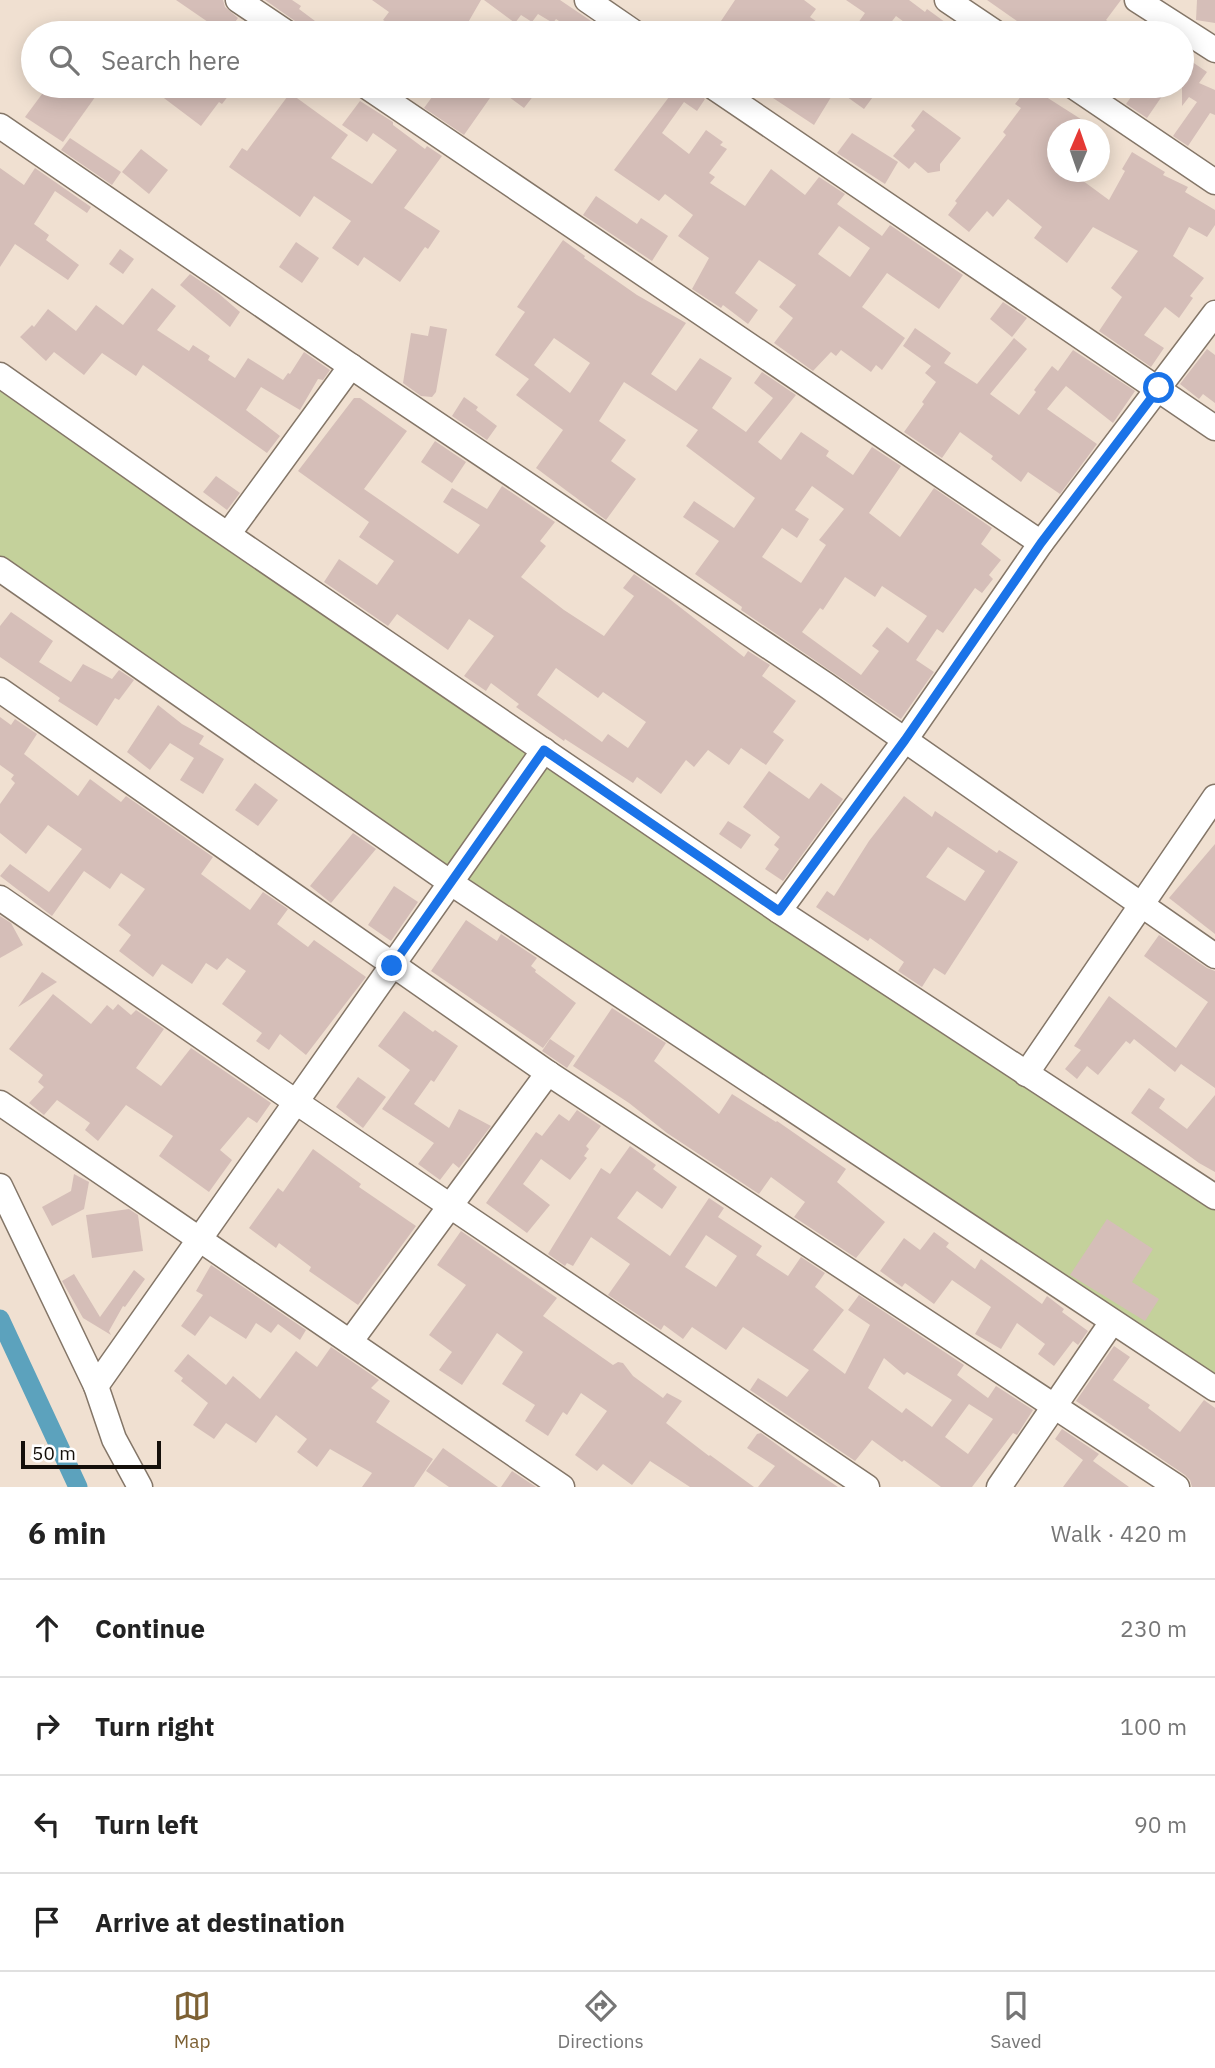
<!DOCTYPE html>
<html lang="en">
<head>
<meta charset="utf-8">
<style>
  body { margin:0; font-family:"IBM Plex Sans",sans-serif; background:#f2f2f2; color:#222 }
  .compass { position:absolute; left:1047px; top:119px; width:63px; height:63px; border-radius:50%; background:#fff; box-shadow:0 4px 18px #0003; rotate:2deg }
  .scale { position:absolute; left:21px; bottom:18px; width:140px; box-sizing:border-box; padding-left:7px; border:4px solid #140f0a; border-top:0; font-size:19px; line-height:24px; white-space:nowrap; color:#140f0a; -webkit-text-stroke:5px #fff; paint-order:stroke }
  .stop { position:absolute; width:21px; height:21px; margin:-16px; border:5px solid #1a73e8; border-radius:50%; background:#fff }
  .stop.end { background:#1a73e8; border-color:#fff; box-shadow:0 2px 7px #0008 }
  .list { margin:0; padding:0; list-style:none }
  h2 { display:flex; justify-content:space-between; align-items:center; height:91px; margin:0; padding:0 28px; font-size:30px }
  h2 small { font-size:23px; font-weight:400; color:#767676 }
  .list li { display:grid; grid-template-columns:46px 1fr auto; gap:21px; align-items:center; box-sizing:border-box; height:98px; padding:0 28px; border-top:2px solid #e0e0e0 }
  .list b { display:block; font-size:26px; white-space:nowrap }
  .list em { font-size:23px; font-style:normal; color:#767676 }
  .icon { flex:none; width:38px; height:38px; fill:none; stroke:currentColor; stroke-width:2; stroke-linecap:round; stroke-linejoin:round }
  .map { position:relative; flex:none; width:1215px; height:1487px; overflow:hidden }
  .search { position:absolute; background:#fff; box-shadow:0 4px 18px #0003; left:21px; right:21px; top:21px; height:77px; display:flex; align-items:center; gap:18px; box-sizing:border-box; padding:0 24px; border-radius:38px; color:#767676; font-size:26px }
  .sheet { height:483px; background:#fff }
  nav { display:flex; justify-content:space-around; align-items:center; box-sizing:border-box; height:98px; border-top:2px solid #e0e0e0; background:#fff; font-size:19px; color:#767676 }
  nav a { display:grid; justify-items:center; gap:4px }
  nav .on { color:#7d6134 }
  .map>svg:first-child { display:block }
  .green { fill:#c4d19b }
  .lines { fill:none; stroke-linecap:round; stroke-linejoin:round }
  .canal { stroke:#5ca2bd; stroke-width:19 }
  .building { fill:#d5beb8; fill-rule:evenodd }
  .minor-casing { stroke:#847668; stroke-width:27 }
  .minor { stroke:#fff; stroke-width:24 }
  .route { stroke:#1a73e8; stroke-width:9 }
</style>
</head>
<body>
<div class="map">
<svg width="1215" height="1487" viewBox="0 0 1215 1487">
  <rect width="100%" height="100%" fill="#f0e0d1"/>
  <polygon class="green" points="0,375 1215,1197 1215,1389 0,569"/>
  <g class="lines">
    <polyline class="canal" points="0,1319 78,1487"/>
  </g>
  <g class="building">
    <polygon points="176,0 223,0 225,7 238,18 227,33 224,33"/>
    <polygon points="265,0 292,0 301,6 299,9 331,33 304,33 295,21"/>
    <polygon points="372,0 481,0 462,33 404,33 383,20 389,12"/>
    <polygon points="484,0 560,0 591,21 583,33 577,33 556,19 553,23 538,14 532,22 521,15 515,23"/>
    <polygon points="735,0 804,0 816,9 810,17 833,33 713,33"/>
    <polygon points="846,0 909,0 925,12 927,9 960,33 919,33 896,16 883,33 851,33 865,13"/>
    <polygon points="987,0 1121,0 1106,20 1124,33 1034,33"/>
    <polygon points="1197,0 1215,0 1215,23 1196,20"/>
    <polygon points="1182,55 1207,72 1199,83 1215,90 1215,115 1210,113 1188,146 1173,136 1197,102 1189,97 1182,106"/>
    <polygon points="48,86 103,86 63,142 25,117"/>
    <polygon points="148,86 236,86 222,104 219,102 201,126"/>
    <polygon points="440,86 541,86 524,108 497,88 464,135 424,108"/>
    <path d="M661,86H695L693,89L705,99L697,111L684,102L662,133L689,154L706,130L723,142L720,145L727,149L709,173L715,177L710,183L745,206L771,169L805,195L819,177L845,194L837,204L882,236L890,225L963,275L939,309L887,273L862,307L905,338L882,370L876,365L871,372L841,350L836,356L831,352L813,371L774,343L793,318L779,307L796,285L759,260L735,293L758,310L748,324L723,305L721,308L692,289L709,258L678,236L693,215L665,194L659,201L614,170L672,93ZM839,226L870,248L850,277L818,254Z"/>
    <polygon points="755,86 881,86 864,109 836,89 814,125"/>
    <polygon points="1029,86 1098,130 1058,130 1058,172 1071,172 1109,200 1125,171 1122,169 1132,152 1165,172 1163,175 1188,187 1185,192 1215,210 1215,225 1207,237 1189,227 1173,256 1204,278 1190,296 1193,298 1179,318 1165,307 1144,335 1164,348 1151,367 1099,331 1122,297 1111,288 1138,251 1093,227 1067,263 1034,238 1042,227 1008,199 993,217 987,211 969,232 948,215 957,203 955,201 1006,135 1003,132 1021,108 1015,104"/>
    <polygon points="1139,86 1169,86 1147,118 1126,104"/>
    <polygon points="290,93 348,135 331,158 372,184 397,150 373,133 367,142 342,125 360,101 393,122 393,125 425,149 427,146 442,156 404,208 440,231 428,249 425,247 400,282 364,257 358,266 332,248 351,221 314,196 300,217 229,167 242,148 247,151"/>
    <polygon points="923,110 961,138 940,164 940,171 928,173 915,162 909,169 893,156 915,130 911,126"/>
    <polygon points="852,133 898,162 885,184 837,153"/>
    <polygon points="70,138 121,172 112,185 61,150"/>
    <polygon points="141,149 168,170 149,194 122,172"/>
    <polygon points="0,168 24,185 35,168 91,207 87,213 55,191 34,224 49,235 46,240 79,265 68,280 15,244 0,267"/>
    <polygon points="596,196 637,224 641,218 668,236 652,261 583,215"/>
    <path d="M563,240L585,256L584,258L637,295L686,323L651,374L676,391L700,358L732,378L712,408L746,432L773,398L754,383L762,372L796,395L758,442L781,460L801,432L829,451L826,456L853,475L872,447L901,466L869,513L900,537L934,488L992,528L981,544L1001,560L989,575L993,579L982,593L975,588L943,633L937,629L916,660L934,672L901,719L741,610L742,607L695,574L719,541L683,517L694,501L734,528L755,498L686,446L698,430L624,382L599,421L626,440L611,461L636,479L606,520L536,468L563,430L516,395L529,379L495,355L525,312L517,307ZM554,338L590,363L570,393L534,365ZM812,486L844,509L819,540L826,545L801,583L762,557L782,528L797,538L809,519L795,510ZM845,577L875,597L882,586L927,616L908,643L887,627L872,646L879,651L861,675L802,632L820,608L823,610Z"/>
    <polygon points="296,242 319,258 302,283 279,267"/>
    <polygon points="120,249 134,259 123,274 109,264"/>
    <polygon points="190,274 218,293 240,312 230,327 180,285"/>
    <polygon points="152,288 176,306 157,330 189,351 193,345 210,356 208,360 235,378 248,358 283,380 288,373 290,374 304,352 330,370 323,380 318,379 300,410 261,387 246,410 280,436 267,453 143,365 136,376 102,353 84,375 54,352 46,361 20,337 32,325 34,327 48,309 76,331 96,305 123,325"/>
    <polygon points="1003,302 1027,318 1012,337 990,319"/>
    <polygon points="430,326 447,329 436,392 432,397 421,396 403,383 411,333 428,336"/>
    <polygon points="915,328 951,353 944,363 977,384 1014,338 1027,349 990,394 1019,415 1036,392 1034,390 1052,366 1058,371 1073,350 1135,391 1113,423 1066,386 1047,409 1097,444 1060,494 1028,472 1021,482 991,459 993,456 960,432 942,458 904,432 924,404 922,402 936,382 925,373 931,366 903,346"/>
    <polygon points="1207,349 1215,355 1215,403 1203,394 1199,399 1180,384"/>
    <polygon points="464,397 478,407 476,410 497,426 487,440 452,416"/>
    <path d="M354,398H360L407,431L364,489L458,554L480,525L443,502L452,488L487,509L502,486L555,522L540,541L546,546L521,577L564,610L604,636L634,596L623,588L634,574L667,597L744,657L748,651L770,665L762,676L796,701L773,732L784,740L766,765L741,748L729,765L708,750L694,767L686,760L661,794L637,777L633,783L565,739L564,741L516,707L519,704L491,683L486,691L464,676L494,636L469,619L448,650L397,614L388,626L324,582L339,559L377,585L394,561L359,537L369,522L298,471ZM556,668L598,698L603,692L646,722L628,748L608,734L602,742L537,695Z"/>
    <polygon points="435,441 466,462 452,483 421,462"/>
    <polygon points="216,476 240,493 227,510 203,492"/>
    <polygon points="11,612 53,641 39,662 71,682 83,664 112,679 119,670 134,680 119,700 115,698 97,726 58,701 60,698 0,657 0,626"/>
    <polygon points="158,705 182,724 204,736 199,744 224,759 203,794 180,780 194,758 170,743 150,770 127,752"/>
    <polygon points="0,717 11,725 15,719 37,734 24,754 78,796 90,779 121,802 126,796 213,857 201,874 250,910 263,892 288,909 277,924 308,947 314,940 366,977 306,1055 280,1034 269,1050 256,1041 262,1033 222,1004 246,971 227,958 217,970 206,963 192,984 162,964 153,977 119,951 131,935 118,925 145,889 121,873 110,889 84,871 52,916 0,876 10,864 49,892 82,849 48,825 26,854 0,833 0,804 15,783 11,779 14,775 0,765"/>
    <polygon points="769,771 809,799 821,783 843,799 783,881 765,869 779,849 774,845 780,837 743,807"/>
    <polygon points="255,783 278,800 258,826 235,810"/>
    <path d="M904,796L932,817L935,811L997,853L999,850L1018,862L945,975L934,968L922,987L898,971L904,962L870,938L868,941L816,907L827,891L834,896L869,841ZM948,847L985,871L965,901L926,877Z"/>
    <polygon points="728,821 751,835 741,849 719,834"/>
    <polygon points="353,833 376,849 331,903 310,886"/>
    <polygon points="1215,844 1215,934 1169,898"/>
    <polygon points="394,886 418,902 391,941 368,925"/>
    <polygon points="0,916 11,923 23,945 0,958"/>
    <polygon points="466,920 497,941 501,934 537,958 531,966 536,970 535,972 576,1003 543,1048 431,971"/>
    <polygon points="1159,935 1207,968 1215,971 1215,1088 1181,1064 1175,1072 1134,1039 1130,1044 1126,1041 1098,1075 1087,1066 1077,1079 1065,1069 1081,1050 1074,1046 1109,996 1176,1048 1208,1002 1144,956"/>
    <polygon points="42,972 57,982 18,1007"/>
    <polygon points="53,994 91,1024 107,1005 113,1010 118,1004 131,1015 136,1010 164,1029 136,1068 161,1086 191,1048 271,1103 257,1123 248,1117 220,1150 232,1160 209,1192 159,1156 173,1136 126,1105 98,1141 85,1130 90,1123 57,1100 44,1115 29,1103 44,1087 38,1082 43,1075 9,1049"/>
    <polygon points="612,1008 666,1043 654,1061 719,1114 732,1094 776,1122 777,1121 846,1169 837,1182 885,1222 856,1258 794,1217 805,1202 771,1177 759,1194 667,1133 629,1103 573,1066"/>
    <polygon points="404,1011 433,1032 435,1030 458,1046 434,1082 431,1080 414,1104 449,1128 459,1109 491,1126 459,1168 453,1163 440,1180 418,1164 434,1143 382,1109 410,1070 378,1046"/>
    <polygon points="550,1039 575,1056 567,1068 542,1051"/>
    <polygon points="358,1077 386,1097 363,1128 336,1107"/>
    <polygon points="1149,1088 1165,1099 1159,1108 1187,1129 1215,1095 1215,1172 1199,1163 1131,1113"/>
    <polygon points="577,1110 601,1126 586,1146 589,1149 584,1156 587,1158 570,1180 541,1159 523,1184 550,1205 527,1233 486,1203 536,1132 542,1136 559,1114 569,1121"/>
    <path d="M630,1146L656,1165L653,1169L677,1187L662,1209L637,1191L617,1218L670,1256L709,1198L724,1208L718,1217L762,1246L756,1255L788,1276L801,1257L825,1273L815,1287L844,1310L813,1350L845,1374L870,1325L848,1310L859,1295L964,1365L957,1375L988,1398L996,1386L1033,1410L1017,1435L1013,1433L972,1487H941L904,1460L902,1462L872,1440L855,1461L750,1390L758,1378L787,1397L809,1370L743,1327L726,1350L692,1327L683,1339L664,1325L661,1330L608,1295L630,1264L591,1237L573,1266L567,1263L565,1266L548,1254L601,1168L610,1174ZM706,1235L737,1256L716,1287L685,1267ZM884,1358L904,1375L907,1372L952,1400L932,1427L906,1408L902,1413L868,1388ZM969,1404L993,1419L968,1454L945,1437Z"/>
    <polygon points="313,1149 361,1184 359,1187 416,1226 358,1305 309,1271 311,1267 279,1243 276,1248 249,1228 278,1188 283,1192"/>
    <polygon points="74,1174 89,1182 84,1209 52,1226 42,1207 71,1191"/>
    <polygon points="129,1209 138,1215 143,1251 92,1258 86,1215"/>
    <polygon points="1107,1219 1153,1249 1132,1282 1159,1299 1145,1321 1070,1275"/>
    <polygon points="461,1231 557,1298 543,1316 613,1365 618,1362 623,1363 633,1376 663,1398 667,1393 682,1401 666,1423 709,1456 710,1455 754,1487 690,1487 650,1461 632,1485 603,1464 597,1471 575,1455 607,1411 581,1393 567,1415 563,1412 548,1436 525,1421 535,1405 502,1384 523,1352 497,1333 462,1385 439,1370 452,1352 429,1335 466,1285 437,1265"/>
    <polygon points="934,1232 949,1243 946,1247 975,1269 981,1259 1042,1304 1047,1296 1064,1309 1062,1312 1088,1331 1078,1345 1073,1341 1054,1366 1038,1354 1045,1344 1017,1323 1001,1349 975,1334 991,1307 952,1280 934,1304 905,1283 902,1287 880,1271 904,1238 920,1250"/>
    <polygon points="211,1265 306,1330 300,1340 278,1324 271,1333 256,1323 246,1339 210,1316 195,1336 181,1326 203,1295 196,1291"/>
    <polygon points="134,1270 145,1279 125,1307 123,1306 109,1331 111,1335 83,1318 62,1281 74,1274 100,1317"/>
    <polygon points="1114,1346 1130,1357 1113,1380 1150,1405 1148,1408 1180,1432 1204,1400 1215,1408 1215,1487 1192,1487 1190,1480 1185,1475 1076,1401"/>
    <polygon points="331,1347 379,1380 371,1388 390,1401 376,1422 433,1459 414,1487 362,1487 372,1473 330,1449 317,1467 297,1452 307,1439 276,1415 256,1443 226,1423 214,1439 193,1425 208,1403 181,1381 183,1378 174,1371 188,1354 226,1385 233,1376 260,1399 296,1351 317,1367"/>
    <polygon points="1062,1429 1099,1454 1093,1461 1129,1487 1063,1487 1083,1460 1055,1439"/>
    <polygon points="761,1433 798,1460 838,1487 758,1487 775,1466 747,1448 757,1434"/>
    <polygon points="443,1448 498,1487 449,1487 426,1471"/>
    <polygon points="512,1471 536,1487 501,1487"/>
  </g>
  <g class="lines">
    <defs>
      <g id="minor">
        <polyline points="238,0 287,33"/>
        <polyline points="587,0 635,33"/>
        <polyline points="947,0 996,33"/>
        <polyline points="1137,0 1215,50"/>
        <polyline points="366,86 1041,543"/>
        <polyline points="712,86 1215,428"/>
        <polyline points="1073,86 1215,182"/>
        <polyline points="0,126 380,386 826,685 1215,956"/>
        <polyline points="0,375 199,515 779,911 1215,1197"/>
        <polyline points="229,533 351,366"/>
        <polyline points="0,569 451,883 1215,1389"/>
        <polyline points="0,690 548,1073 1177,1487"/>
        <polyline points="0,898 296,1102 867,1487"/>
        <polyline points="779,911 905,740 1041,543 1215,313"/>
        <polyline points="1026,1074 1215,797"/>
        <polyline points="0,1103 562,1487"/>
        <polyline points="0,1186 96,1386 114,1439 140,1487"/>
        <polyline points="350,1342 548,1073"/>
        <polyline points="96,1386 544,750"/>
        <polyline points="999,1487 1112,1322"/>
      </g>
    </defs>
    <use href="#minor" class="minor-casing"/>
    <use href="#minor" class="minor"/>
  </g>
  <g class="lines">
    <polyline class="route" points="392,966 544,750 779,911 905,740 1041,543 1159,388"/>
  </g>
</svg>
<svg class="compass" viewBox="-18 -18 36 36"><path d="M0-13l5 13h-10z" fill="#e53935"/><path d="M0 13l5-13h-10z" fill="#767676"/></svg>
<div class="scale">50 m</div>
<div class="stop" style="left:1159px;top:388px"></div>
<div class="stop end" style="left:392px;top:966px"></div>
<div class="search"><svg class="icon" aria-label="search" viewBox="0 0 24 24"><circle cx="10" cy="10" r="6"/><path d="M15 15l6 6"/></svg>Search here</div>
</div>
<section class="sheet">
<h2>6 min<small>Walk · 420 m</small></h2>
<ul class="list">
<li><svg class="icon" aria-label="ahead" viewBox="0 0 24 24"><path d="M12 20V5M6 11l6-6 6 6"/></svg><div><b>Continue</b></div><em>230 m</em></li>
<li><svg class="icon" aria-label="right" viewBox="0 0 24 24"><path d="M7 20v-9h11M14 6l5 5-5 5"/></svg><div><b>Turn right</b></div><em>100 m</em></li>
<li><svg class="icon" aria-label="left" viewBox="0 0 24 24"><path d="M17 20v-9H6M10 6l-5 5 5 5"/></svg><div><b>Turn left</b></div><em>90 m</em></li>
<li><svg class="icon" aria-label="arrive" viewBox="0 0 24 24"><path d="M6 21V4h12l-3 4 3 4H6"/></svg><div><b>Arrive at destination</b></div></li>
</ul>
</section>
<nav>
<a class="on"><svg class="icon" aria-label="map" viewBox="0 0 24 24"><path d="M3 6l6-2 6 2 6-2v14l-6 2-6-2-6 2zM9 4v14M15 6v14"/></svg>Map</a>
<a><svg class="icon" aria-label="directions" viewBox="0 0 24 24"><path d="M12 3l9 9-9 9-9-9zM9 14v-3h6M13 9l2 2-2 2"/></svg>Directions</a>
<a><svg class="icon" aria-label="saved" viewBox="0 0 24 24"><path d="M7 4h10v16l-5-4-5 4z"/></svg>Saved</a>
</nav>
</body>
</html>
